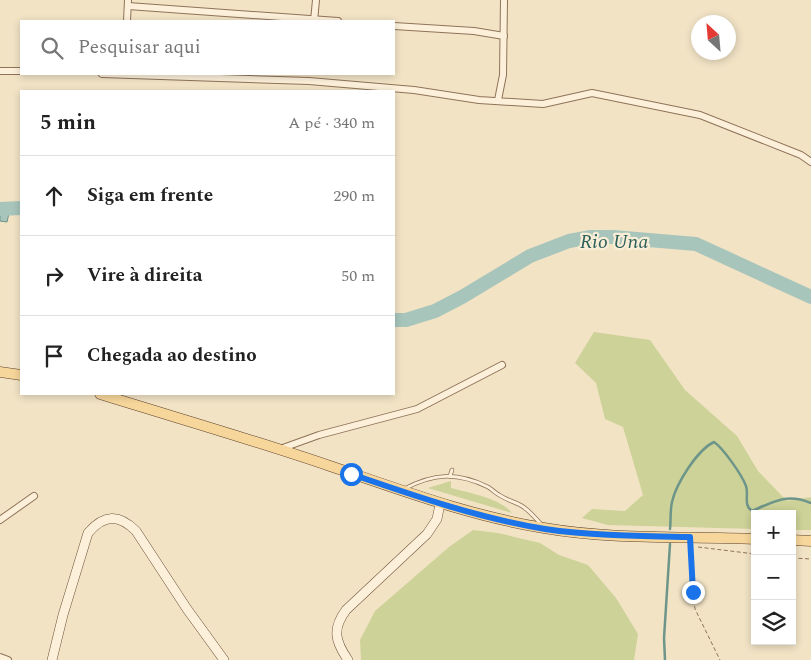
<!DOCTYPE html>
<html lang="pt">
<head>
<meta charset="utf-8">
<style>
  body { margin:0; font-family:Spectral,serif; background:#f2f2f2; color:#222 }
  .controls { position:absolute; right:15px; bottom:15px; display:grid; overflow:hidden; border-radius:0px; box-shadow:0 2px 8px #0003 }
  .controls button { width:45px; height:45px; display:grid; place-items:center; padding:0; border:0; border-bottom:1px solid #e0e0e0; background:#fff; color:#222; font:25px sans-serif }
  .compass { position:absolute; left:691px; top:15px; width:45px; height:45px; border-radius:50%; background:#fff; box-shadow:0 2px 8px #0003; rotate:334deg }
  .stop { position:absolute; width:15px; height:15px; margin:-11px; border:4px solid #1a73e8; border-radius:50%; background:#fff }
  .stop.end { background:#1a73e8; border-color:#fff; box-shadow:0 1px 5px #0008 }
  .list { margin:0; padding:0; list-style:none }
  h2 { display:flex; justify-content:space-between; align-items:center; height:65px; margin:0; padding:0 20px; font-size:21px }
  h2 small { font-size:16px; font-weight:400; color:#767676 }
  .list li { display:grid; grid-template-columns:32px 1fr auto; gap:15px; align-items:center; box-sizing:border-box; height:80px; padding:0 20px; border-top:1px solid #e0e0e0 }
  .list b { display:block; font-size:19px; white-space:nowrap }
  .list em { font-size:16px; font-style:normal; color:#767676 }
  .icon { flex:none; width:28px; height:28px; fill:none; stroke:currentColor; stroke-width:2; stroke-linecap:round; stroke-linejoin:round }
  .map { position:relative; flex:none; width:811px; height:660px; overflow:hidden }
  .search { position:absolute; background:#fff; box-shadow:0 2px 8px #0003; left:20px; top:20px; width:375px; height:55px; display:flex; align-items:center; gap:12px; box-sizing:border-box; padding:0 18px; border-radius:0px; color:#767676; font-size:19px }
  .panel { position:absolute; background:#fff; box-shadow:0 2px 8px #0003; left:20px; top:90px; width:375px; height:305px; border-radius:0px }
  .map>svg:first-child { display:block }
  .green { fill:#cdd298 }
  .water { fill:#a7c5bb; stroke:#6d9589 }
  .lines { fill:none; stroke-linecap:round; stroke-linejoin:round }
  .stream { stroke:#6d9589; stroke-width:2.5 }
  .river { stroke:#a7c5bb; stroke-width:14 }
  .lane-casing { stroke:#8f7359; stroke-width:4.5 }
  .street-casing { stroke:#8f7359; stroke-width:8 }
  .secondary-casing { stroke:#71543c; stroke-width:10 }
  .primary-casing { stroke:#5d412d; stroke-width:11 }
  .path { stroke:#8f7359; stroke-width:1; stroke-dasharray:4 2.5; stroke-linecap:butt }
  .lane { stroke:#fcf0da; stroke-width:3 }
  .street { stroke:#fcf0da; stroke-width:6 }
  .secondary { stroke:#fcf0da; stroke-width:9 }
  .primary { stroke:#f7d69b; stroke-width:10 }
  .route { stroke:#1a73e8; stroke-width:6 }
  .labels { text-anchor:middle; stroke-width:4.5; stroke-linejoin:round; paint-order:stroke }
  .water-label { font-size:20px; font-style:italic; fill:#2c5f5a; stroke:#f9edd6 }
</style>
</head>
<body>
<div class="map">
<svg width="811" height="660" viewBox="0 0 811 660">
  <rect width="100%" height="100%" fill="#f2e3c5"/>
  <g class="green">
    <polygon points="594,332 650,340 685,390 737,436 758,471 787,501 811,497 811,530 792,530 792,514 755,514 755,529 608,525 582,518 592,509 625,511 643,495 623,427 605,419 596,383 575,363"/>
    <path d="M451,481V488C469,493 500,498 512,513L428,488Z"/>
    <polygon points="473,530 498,533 540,543 559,555 588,565 616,598 638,634 634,660 361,660 360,640 375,611 449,547"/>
  </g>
  <polygon class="water" points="0,206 10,209 7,222 0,221"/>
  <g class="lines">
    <g class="stream">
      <path d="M670,529C671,521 670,510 672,502C676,484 697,450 714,442C723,448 742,475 746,486C749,495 743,505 752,511C775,501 787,493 811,503"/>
      <polyline points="665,660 664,638 670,544"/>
    </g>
    <g class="river">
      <polyline points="0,209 21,208"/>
      <polyline points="394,320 406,320 435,311 462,297 530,256 569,241 591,237 613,237 696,244 811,297"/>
    </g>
    <defs>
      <g id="lane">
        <polyline points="450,476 452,470"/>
        <path d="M404,489C434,473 457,472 488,487C493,490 496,494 501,496C507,500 515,502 522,506C529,510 535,518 541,524"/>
      </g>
      <g id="street">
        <polyline points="128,6 338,21"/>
        <polyline points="127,21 128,0"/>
        <polyline points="314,21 316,0"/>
        <polyline points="394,26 474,31 504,36"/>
        <polyline points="0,71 21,71"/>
        <polyline points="102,74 309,81 414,90 479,100 543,104 592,93 700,115 801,155 811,162"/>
        <polyline points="498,100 503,75 504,0"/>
        <polyline points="280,449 319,435 417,409 502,365"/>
        <polyline points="0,520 34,496"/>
        <polyline points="0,657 8,660"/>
      </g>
      <g id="secondary">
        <path d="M52,660L63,615L88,533C104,514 119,514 136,531L187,609L224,660"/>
        <path d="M348,660C335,641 332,629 346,610L427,534L437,519L440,504"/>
      </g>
      <g id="primary">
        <polyline points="0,372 21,375"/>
        <path d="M100,394C177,418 254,440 330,466C401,490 470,516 544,528C613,540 685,536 755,539"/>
        <polyline points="792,540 811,541"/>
      </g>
    </defs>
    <use href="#lane" class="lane-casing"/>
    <use href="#street" class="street-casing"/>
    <use href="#secondary" class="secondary-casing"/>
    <use href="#primary" class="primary-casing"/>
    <g class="path">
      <polyline points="698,547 755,554"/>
      <polyline points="690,548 690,570 695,609 720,660"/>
      <polyline points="792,558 811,559"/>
    </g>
    <use href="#lane" class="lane"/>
    <use href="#street" class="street"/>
    <use href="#secondary" class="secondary"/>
    <use href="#primary" class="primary"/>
  </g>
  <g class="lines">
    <path class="route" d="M351,474C415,496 478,518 545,529C593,536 642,536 690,537L693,592"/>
  </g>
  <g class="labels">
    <g class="water-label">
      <text x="614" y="248">Rio Una</text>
    </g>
  </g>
</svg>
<div class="controls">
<button>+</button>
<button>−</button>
<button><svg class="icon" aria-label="layers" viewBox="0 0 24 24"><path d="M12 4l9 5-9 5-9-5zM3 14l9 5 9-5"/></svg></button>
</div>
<svg class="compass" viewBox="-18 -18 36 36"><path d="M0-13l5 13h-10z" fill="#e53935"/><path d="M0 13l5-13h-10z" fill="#767676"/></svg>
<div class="stop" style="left:351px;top:474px"></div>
<div class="stop end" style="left:693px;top:592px"></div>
<div class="search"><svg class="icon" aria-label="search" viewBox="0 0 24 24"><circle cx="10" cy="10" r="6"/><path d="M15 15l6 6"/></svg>Pesquisar aqui</div>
<section class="panel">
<h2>5 min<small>A pé · 340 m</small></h2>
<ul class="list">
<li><svg class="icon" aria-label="ahead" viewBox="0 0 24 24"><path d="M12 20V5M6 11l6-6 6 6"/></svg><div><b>Siga em frente</b></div><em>290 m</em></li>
<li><svg class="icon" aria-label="right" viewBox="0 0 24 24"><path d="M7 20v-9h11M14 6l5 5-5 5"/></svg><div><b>Vire à direita</b></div><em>50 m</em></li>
<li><svg class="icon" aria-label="arrive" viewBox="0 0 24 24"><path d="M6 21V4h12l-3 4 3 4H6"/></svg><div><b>Chegada ao destino</b></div></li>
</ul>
</section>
</div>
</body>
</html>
